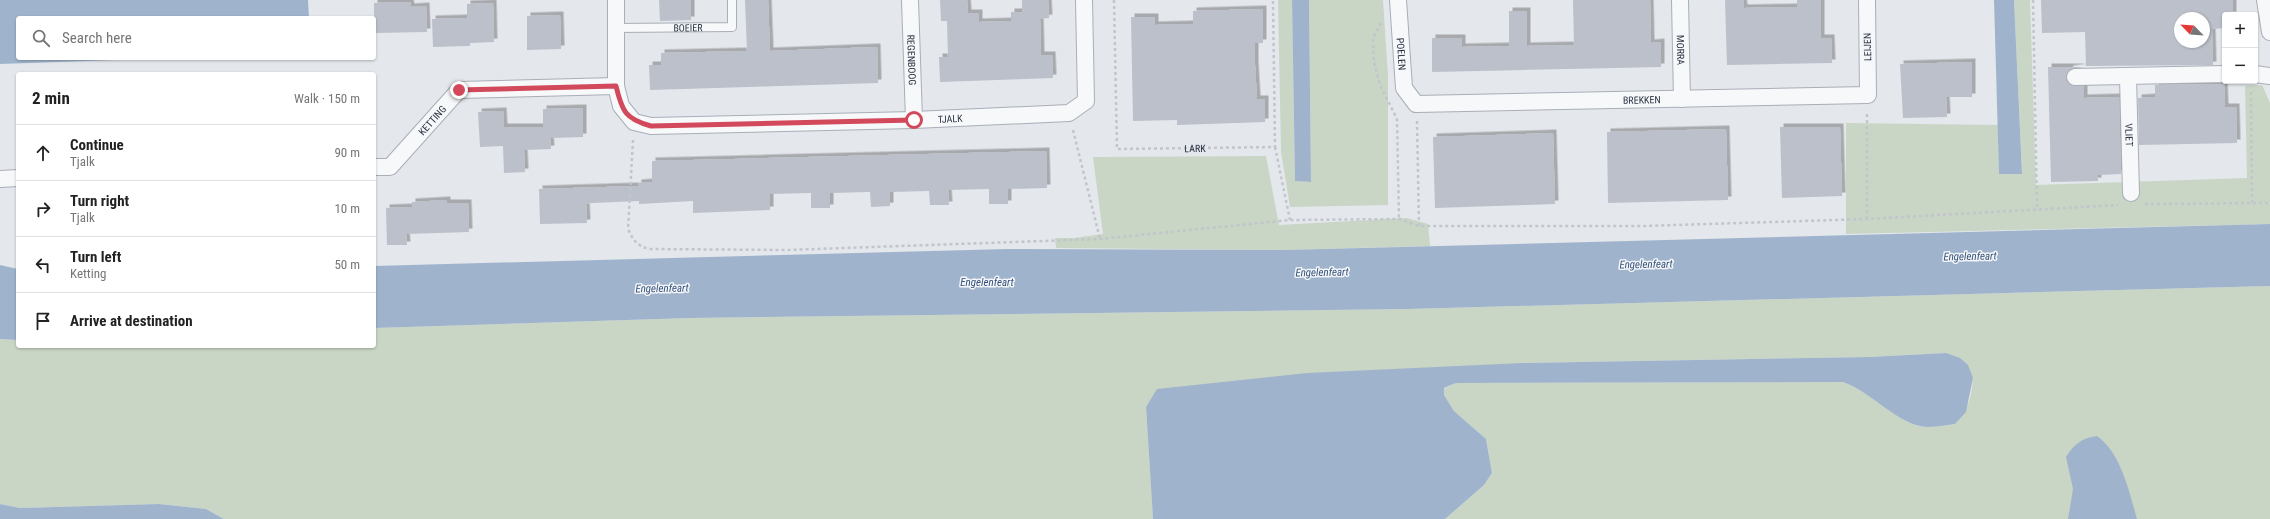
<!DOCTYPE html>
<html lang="en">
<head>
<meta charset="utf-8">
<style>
  body { margin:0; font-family:"Roboto Condensed",sans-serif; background:#f6f6f6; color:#222 }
  .controls { position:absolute; right:12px; top:12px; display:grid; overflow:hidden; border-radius:4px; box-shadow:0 1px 3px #0004 }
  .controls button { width:36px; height:36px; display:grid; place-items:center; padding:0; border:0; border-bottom:1px solid #e0e0e0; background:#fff; color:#222; font:20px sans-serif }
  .compass { position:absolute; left:2174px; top:12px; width:36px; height:36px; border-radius:50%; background:#fff; box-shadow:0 1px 3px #0004; rotate:295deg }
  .stop { position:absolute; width:12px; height:12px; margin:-9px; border:3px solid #d1495b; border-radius:50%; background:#fff }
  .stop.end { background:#d1495b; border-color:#fff; box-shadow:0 1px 4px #0008 }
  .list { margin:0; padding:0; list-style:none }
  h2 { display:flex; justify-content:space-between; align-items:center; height:52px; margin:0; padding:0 16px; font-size:17px }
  h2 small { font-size:13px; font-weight:400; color:#767676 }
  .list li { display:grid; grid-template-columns:26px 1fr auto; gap:12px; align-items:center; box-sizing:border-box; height:56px; padding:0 16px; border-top:1px solid #e0e0e0 }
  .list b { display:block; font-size:15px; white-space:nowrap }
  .list p { margin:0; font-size:13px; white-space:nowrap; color:#767676 }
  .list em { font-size:13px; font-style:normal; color:#767676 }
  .icon { flex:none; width:22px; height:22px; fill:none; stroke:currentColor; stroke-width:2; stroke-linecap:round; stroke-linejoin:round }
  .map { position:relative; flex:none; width:2270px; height:519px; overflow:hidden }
  .search { position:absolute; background:#fff; box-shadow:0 1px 3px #0004; left:16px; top:16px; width:360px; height:44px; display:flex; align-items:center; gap:10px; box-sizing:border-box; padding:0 14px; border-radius:4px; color:#767676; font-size:15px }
  .panel { position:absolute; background:#fff; box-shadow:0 1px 3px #0004; left:16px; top:72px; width:360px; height:276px; border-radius:4px }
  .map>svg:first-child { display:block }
  .green { fill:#c9d6c5 }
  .water { fill:#9fb4cc }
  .building { fill:#bbc0ca; fill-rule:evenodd; filter:url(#shadow) }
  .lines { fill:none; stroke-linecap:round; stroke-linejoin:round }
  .lane-casing { stroke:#a9aeb7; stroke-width:10 }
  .street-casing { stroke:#a9aeb7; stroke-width:18 }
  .path { stroke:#c2c5cb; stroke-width:2.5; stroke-dasharray:3 3; stroke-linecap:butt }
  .lane { stroke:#f7f8fa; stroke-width:8 }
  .street { stroke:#f7f8fa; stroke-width:16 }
  .route { stroke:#d1495b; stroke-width:5 }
  .labels { text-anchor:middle; stroke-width:3; stroke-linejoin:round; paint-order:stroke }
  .street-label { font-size:10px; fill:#2b3445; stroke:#f4f6f9 }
  .water-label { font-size:11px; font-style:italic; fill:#34527a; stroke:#f4f6f9 }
</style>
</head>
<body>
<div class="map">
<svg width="2270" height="519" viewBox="0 0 2270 519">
  <defs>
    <filter id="shadow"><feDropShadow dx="3.5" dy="-3.5" stdDeviation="0" flood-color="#0004"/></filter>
  </defs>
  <rect width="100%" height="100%" fill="#e4e7ec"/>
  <g class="green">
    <polygon points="1278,0 1292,0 1295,181 1311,182 1309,0 1383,0 1388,76 1388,205 1290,207 1281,152"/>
    <polygon points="2014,0 2030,0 2036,185 2247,178 2245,86 2262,85 2270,103 2270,224 1846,234 1846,123 1998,125 1999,174 2022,173"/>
    <polygon points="1266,156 1279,225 1407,218 1428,224 1430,246 1285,250 1056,248 1055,238 1074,238 1103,234 1093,157"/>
    <path d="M2270,286V519H1445L1484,485L1492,473L1486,439L1454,411L1444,395V389L1456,383L1843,382C1872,392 1897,425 1927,427C1936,427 1946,425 1955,424C1969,409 1971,399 1973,378L1946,353L1869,357L1522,363L1146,407L1153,519H224L206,509L159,504L20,508L0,504V339L18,340V346H374V328L691,318L1408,309Z"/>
  </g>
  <g class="water">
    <polygon points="0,0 308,0 309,18 18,18 18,58 172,58 0,64"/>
    <polygon points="1292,0 1309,0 1311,182 1295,181"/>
    <polygon points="1994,0 2014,0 2022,174 1999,174"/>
    <polygon points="2270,224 2270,286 1408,309 691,318 374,328 374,266 1007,249 1285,250"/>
    <polygon points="0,265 18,269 18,340 0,339"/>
    <path d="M1946,353L1960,358L1968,365L1973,378L1966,412L1955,424C1946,425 1936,427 1927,427C1897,425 1872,392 1843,382L1456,383L1444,388V395L1454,411L1486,439L1492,473L1484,485L1445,519H1153L1146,407L1157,389L1307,373L1522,363L1869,357Z"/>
    <path d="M2097,436C2121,453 2129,491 2137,519H2068L2073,489L2066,457C2074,444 2082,438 2097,436Z"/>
    <polygon points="0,504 20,508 159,504 206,509 224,519 0,519"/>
  </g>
  <g class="building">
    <polygon points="659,0 691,0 691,20 660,21"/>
    <polygon points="745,0 768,0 770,51 877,47 878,83 650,90 649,65 661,65 661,53 747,51"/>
    <polygon points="940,0 967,0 968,13 979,13 979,22 1011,21 1011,12 1022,12 1022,0 1048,0 1049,18 1040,19 1041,55 1052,55 1053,78 940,82 939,57 948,57 947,21 941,21"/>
    <polygon points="1573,0 1650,0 1651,43 1661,42 1661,67 1432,72 1432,38 1462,38 1462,47 1509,46 1509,11 1527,11 1527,46 1574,45"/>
    <polygon points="1725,0 1743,0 1744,8 1797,7 1797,0 1821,0 1821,38 1831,38 1832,63 1727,65"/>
    <path d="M2041,0H2233V15H2225V28L2212,29L2213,65L2086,66L2085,32L2042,33ZM2180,18H2204V42H2180Z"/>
    <polygon points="410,2 411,7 426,6 427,32 374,33 374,3"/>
    <polygon points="493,3 494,42 470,43 470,46 433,47 432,19 467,18 467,4"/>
    <polygon points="1263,9 1263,43 1255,43 1255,65 1257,99 1265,99 1265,122 1177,125 1177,120 1133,121 1131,17 1155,17 1155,25 1193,24 1193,11"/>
    <polygon points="560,15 561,49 527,50 527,16"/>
    <polygon points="1972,62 1972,97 1946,97 1947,117 1903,118 1900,64"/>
    <polygon points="2048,67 2084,67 2070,69 2066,78 2071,85 2084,86 2084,98 2119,97 2121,174 2098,175 2098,181 2051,182"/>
    <polygon points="2224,84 2225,107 2236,107 2237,143 2139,145 2138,98 2155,97 2155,85"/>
    <polygon points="583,108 583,137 550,138 551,149 524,150 525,172 504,173 503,146 480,147 478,112 503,111 504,127 543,127 543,109"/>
    <polygon points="1780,127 1840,127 1842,196 1782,198"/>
    <polygon points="1726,129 1728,200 1608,203 1607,132"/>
    <polygon points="1553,133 1555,204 1435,208 1433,137"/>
    <polygon points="1046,151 1047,188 1008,189 1008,204 989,204 989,189 948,190 949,205 930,205 929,191 890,192 890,206 871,207 870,192 830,193 830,208 811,208 811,193 770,194 770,210 693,213 693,201 639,204 639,201 593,203 586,204 587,223 540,224 539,189 638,186 638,183 652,182 652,161"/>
    <polygon points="447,200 447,203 468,203 469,232 406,234 407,245 387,245 386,208 412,207 412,202"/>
  </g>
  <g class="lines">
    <defs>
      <g id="lane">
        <path id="s2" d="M616,28L732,27V0"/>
      </g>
      <g id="street">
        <path id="s3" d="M616,0V86L621,106L634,122L651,126L914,120L1069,113L1086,101L1084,0"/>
        <path id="s4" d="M910,0L914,120"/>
        <path id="s5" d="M1398,0L1404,88L1416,104L1868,95L1867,0"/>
        <path id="s6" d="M1680,0L1682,99"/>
        <polyline points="2265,0 2270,32"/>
        <polyline points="2255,74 2270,76"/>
        <polyline points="2075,77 2225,74"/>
        <path id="s7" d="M2128,77L2131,193"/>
        <path id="s8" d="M374,167H390L459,90L616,86"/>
        <polyline points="0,179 18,178"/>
      </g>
    </defs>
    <use href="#lane" class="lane-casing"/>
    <use href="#street" class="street-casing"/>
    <g class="path">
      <path id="s1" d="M1114,0L1117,149L1275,147L1273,0"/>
      <polyline points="2033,0 2037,208"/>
      <polyline points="1381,23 1373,38 1374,62 1380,85 1397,119 1399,219"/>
      <polyline points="2251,92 2252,203"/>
      <polyline points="1417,121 1419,226"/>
      <polyline points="1073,130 1100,239"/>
      <path d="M633,140L628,229C633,240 637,246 649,249L787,250L1100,239L1290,220L1399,219L1419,226H1644L1867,219L2118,205"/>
      <polyline points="1275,147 1290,220"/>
      <polyline points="2145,204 2270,203"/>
      <polyline points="1867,219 1867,112"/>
    </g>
    <use href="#lane" class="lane"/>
    <use href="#street" class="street"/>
  </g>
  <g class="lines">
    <path class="route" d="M459,90L616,86C622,111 625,119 651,126L914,120"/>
  </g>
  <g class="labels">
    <g class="street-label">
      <text dy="4" stroke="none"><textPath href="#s2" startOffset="72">BOEIER</textPath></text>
      <text transform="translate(1867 47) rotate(-91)" y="4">LEIJEN</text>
      <text dy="4" stroke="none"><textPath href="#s6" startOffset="50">MORRA</textPath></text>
      <text dy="4" stroke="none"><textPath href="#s5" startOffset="54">POELEN</textPath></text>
      <text dy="4" stroke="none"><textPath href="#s4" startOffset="60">REGENBOOG</textPath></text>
      <text dy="4" stroke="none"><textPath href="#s5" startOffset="334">BREKKEN</textPath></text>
      <text dy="4" stroke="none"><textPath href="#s3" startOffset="444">TJALK</textPath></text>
      <text dy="4" stroke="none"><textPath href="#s8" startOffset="79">KETTING</textPath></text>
      <text dy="4" stroke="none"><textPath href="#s7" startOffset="58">VLIET</textPath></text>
      <text dy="4" stroke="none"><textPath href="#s1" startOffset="227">LARK</textPath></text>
    </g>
    <g class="water-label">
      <text transform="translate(1970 256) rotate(-1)" y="4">Engelenfeart</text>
      <text transform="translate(1646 264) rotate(-1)" y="4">Engelenfeart</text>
      <text transform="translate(1322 272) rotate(-1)" y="4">Engelenfeart</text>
      <text x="987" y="286">Engelenfeart</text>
      <text transform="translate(662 288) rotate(-1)" y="4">Engelenfeart</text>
    </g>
  </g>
</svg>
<div class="controls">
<button>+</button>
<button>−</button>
</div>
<svg class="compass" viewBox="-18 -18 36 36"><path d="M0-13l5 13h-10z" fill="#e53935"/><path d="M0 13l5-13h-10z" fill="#767676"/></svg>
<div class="stop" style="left:914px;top:120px"></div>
<div class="stop end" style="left:459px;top:90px"></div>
<div class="search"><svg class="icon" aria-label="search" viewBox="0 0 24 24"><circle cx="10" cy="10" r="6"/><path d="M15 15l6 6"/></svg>Search here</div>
<section class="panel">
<h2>2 min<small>Walk · 150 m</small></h2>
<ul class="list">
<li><svg class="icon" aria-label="ahead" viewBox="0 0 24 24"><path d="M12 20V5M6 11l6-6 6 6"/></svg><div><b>Continue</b><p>Tjalk</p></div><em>90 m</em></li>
<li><svg class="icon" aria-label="right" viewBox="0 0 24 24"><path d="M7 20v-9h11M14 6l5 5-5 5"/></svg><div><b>Turn right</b><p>Tjalk</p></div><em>10 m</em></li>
<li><svg class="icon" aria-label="left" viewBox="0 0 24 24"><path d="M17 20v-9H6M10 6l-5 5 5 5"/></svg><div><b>Turn left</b><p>Ketting</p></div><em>50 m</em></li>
<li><svg class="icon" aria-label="arrive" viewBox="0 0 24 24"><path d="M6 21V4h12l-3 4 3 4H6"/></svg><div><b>Arrive at destination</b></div></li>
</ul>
</section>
</div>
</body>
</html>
